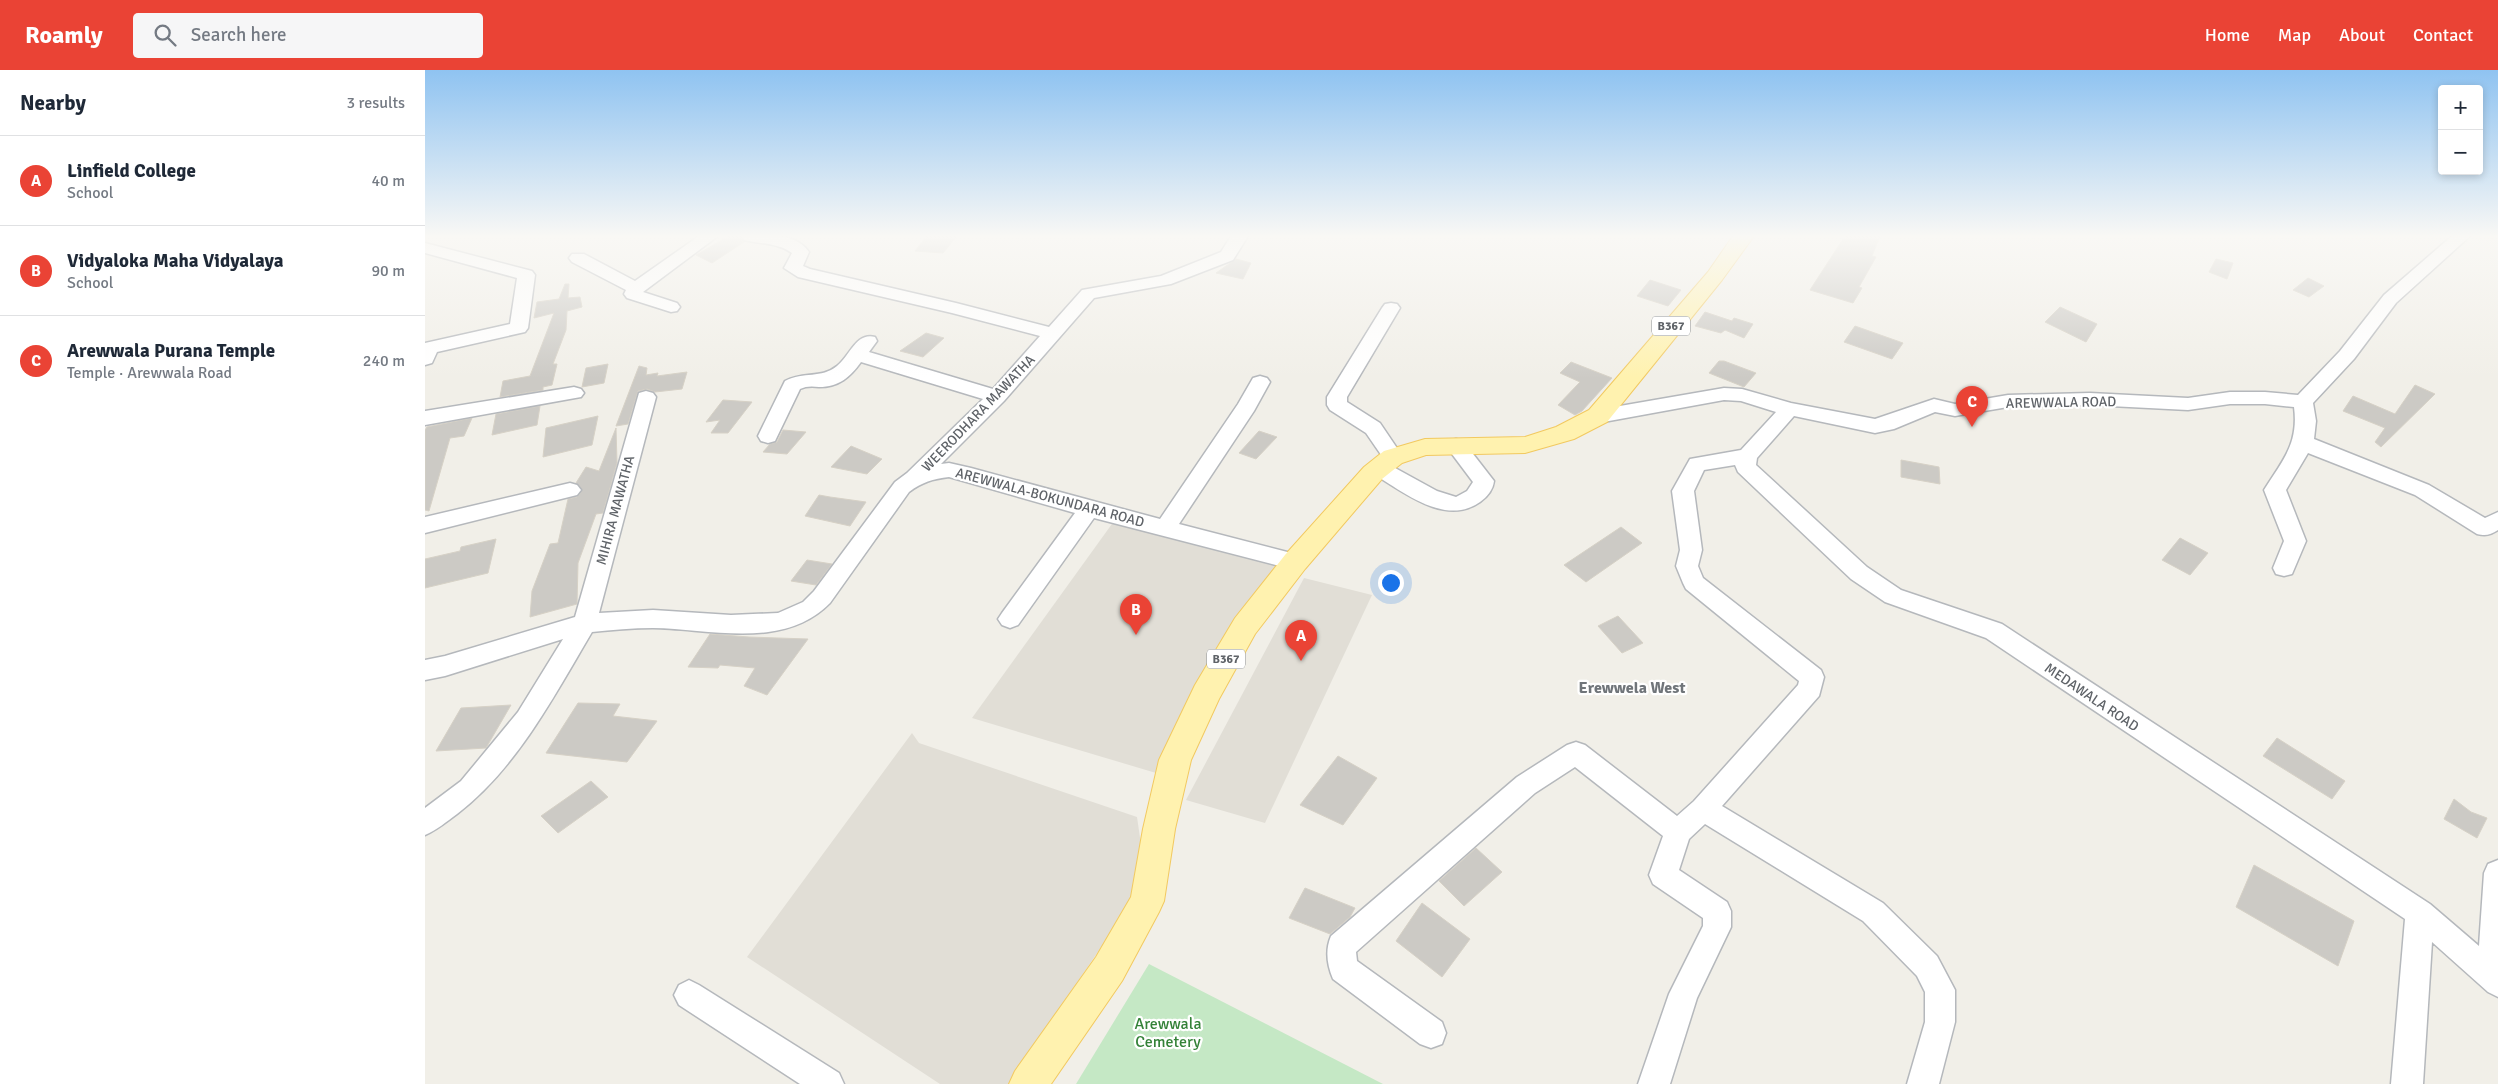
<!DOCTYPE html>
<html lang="en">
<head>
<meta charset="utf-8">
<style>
  body { margin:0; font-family:Signika,sans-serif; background:#f6f6f7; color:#1f2937 }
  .controls { position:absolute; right:15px; top:15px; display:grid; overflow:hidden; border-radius:5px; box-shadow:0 2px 8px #0003 }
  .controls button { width:45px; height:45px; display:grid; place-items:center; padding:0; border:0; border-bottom:1px solid #e0e1e3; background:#fff; color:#1f2937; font:25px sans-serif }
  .you { position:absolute; left:965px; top:512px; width:18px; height:18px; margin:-12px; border:4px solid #fff; border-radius:50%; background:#1a73e8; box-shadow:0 0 0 8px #1a73e833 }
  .badge { display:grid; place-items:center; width:32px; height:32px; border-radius:50%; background:#ea4335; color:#fff; font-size:16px; font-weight:700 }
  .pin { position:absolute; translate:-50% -41px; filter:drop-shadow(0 1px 2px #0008) }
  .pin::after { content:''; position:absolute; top:26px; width:18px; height:15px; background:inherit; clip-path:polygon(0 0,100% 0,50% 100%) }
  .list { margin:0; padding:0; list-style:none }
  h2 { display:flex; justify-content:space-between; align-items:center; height:65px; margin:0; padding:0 20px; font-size:21px }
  h2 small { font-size:16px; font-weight:400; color:#747a83 }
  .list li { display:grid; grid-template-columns:32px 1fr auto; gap:15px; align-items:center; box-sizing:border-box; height:90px; padding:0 20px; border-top:1px solid #e0e1e3 }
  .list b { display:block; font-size:19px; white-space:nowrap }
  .list p { margin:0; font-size:16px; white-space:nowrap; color:#747a83 }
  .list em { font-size:16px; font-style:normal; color:#747a83 }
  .icon { flex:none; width:28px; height:28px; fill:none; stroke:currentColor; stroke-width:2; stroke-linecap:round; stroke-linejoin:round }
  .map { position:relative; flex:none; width:2073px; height:1014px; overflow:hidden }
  header { display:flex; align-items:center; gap:30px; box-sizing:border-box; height:70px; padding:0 25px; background:#ea4335; color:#fff }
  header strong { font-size:24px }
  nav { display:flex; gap:28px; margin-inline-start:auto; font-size:18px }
  .search { width:350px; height:45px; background:#f6f6f7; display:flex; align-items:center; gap:12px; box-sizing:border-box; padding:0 18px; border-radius:5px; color:#747a83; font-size:19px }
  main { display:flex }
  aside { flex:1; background:#fff }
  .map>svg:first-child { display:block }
  .education { fill:#e1ded6 }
  .green { fill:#c5e8c5 }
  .building { fill:#cccac5; stroke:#d6d1c6 }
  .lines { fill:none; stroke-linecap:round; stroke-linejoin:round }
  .minor-casing { stroke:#b5b8bc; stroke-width:3 }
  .major-casing { stroke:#f2c960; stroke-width:2 }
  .minor { fill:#fff; fill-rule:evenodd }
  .major { fill:#fff2af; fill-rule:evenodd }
  .labels { text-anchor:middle; stroke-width:4.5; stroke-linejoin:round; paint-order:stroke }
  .shield { fill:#fff; stroke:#8f9295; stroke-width:1 }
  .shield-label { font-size:12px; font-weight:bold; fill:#5f6368 }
  .street-label { font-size:14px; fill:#5f6368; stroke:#fff }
  .quarter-label { font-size:16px; font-weight:bold; fill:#70757a; stroke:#fff }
  .near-park-label { font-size:16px; fill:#348238; stroke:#fff }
</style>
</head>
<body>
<header>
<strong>Roamly</strong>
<div class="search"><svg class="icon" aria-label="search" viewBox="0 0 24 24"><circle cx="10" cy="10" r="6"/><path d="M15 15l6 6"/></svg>Search here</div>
<nav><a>Home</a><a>Map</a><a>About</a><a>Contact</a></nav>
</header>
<main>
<aside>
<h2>Nearby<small>3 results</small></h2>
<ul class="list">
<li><span class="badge">A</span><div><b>Linfield College</b><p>School</p></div><em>40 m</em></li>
<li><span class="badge">B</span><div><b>Vidyaloka Maha Vidyalaya</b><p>School</p></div><em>90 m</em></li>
<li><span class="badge">C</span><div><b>Arewwala Purana Temple</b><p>Temple · Arewwala Road</p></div><em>240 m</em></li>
</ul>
</aside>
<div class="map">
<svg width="2073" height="1014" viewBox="0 0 2073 1014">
  <rect width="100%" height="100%" fill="#f1efe8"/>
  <g class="education">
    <polygon points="697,440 867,483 731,703 547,648"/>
    <polygon points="879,508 947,525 840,753 761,730"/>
    <polygon points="487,663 494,673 712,747 720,802 691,855 637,935 602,990 591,1014 515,1014 322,887"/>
  </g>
  <polygon class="green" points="724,894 958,1014 651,1014"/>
  <g class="building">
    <polygon points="304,166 315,166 319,172 287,193 271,185"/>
    <polygon points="502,166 532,166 518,183 490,181"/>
    <polygon points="1420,166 1455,166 1447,186 1451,187 1434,217 1437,218 1428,233 1385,220"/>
    <polygon points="811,189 826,193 818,209 791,203"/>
    <polygon points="1791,189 1808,193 1802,209 1784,202"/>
    <polygon points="1883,208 1899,216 1884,227 1868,220"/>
    <polygon points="1225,210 1256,220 1243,236 1212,226"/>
    <polygon points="140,214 144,214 143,228 155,227 157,237 142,241 141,260 128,294 132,294 127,315 118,317 118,320 75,327 78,311 105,306 129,243 109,248 112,232 134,229"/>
    <polygon points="1635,237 1672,254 1661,272 1620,252"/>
    <polygon points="1280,242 1307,251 1309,248 1328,254 1319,268 1300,260 1296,263 1270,256"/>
    <polygon points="1430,256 1478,273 1467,289 1419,272"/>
    <polygon points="501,263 519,268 498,287 475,281"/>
    <polygon points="1294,291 1299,291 1331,303 1319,317 1284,303"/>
    <polygon points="1146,292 1187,308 1157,341 1150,345 1133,335 1155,312 1135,303"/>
    <polygon points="183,294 179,313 157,317 161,298"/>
    <polygon points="214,296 222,298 221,305 233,303 232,306 262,302 257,319 230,322 222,319 213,321 203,354 191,356"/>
    <polygon points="1990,315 2010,324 1956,377 1950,372 1960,358 1918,341 1928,326 1970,344"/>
    <polygon points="298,330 327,332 303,363 286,363 295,350 281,352"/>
    <polygon points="115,336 112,355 67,365 71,344"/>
    <polygon points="173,346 167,375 118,387 121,358"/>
    <polygon points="47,348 39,366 25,368 4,441 0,440 0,360 2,357"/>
    <polygon points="191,358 192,393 178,443 171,444 153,493 152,534 105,547 107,521 125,474 133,473 143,429 152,427 157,421 151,413 161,397 174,401"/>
    <polygon points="358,360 381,362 362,384 338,382 345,374 352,372"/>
    <polygon points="834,361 852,367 831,389 814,383"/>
    <polygon points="426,376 457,389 442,404 406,397"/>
    <polygon points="1476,390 1514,397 1515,414 1476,407"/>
    <polygon points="394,425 405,427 441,432 425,456 380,446"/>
    <polygon points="1196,457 1217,473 1161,512 1139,495"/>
    <polygon points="1755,468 1783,483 1765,505 1737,490"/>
    <polygon points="71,469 63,503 0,518 0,489 35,481 36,477"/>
    <polygon points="382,490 407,494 391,515 366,511"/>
    <polygon points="1193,546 1218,573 1197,583 1173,556"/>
    <polygon points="285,564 324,567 383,569 342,625 319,616 330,598 295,595 293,598 263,597"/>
    <polygon points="153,633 195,634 188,646 232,651 202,692 121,683"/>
    <polygon points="86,635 61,678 11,681 36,638"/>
    <polygon points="1852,668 1920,711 1907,729 1838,686"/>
    <polygon points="913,686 952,708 918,755 875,735"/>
    <polygon points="166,711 183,727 133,763 116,746"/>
    <polygon points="2029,729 2046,742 2062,748 2052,768 2019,749"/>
    <polygon points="1051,778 1077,802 1039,836 1014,811"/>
    <polygon points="1829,795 1929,851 1913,896 1811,837"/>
    <polygon points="880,818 930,838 925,847 905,864 864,848"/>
    <polygon points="997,833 1045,869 1017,907 971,871"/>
  </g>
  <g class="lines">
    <defs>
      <g id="minor">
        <polygon points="274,166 293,166 218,222 252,233 255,237 252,241 246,242 202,228 199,224 201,220 147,192 144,188 147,184 159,184 210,211"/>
        <path d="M317,166C339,166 370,161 384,182L378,196L385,199L531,233L624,257L657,220L736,206L796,182L806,166H823L808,190L746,214L669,228L579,331L516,394L524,393L546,398L735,449L813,334L828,308L835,306L842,308L845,312L829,341L754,454L870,484L878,486L881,492L878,498L870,500L669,448L593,555L585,558L577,555L573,549L577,543L650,443L524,407C508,409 497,412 484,422L405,533C359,580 287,559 228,558C208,558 187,560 167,562C129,626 92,698 32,744C21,752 12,760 0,765V738L36,711L93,642L138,569L20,606L0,610V590L20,586L150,547L214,323L221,321L228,323L231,327L174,543L228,540L306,545L353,543L378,532L389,521L470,412L482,403L558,329L436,292C425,307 414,317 394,317C387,316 381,316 375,319L350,371L343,373L336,371L333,366L360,311C379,301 396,309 412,296C425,286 431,262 450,267L452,271L444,282L568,319L615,266L527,243L373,207L359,198L367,183C353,173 336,174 319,170Z"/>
        <path d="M2027,166H2045L1971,233L1929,289L1888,333L1891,351L1889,369L2004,415L2060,448L2073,442V460C2065,465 2061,466 2052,464L1990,425L1883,383L1861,420L1881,471L1867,504L1859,506L1851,504L1848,498L1859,471L1839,420C1857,391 1874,374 1869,337L1840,334H1805L1763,340L1665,335L1583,337L1530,346L1510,342L1469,359L1450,363L1369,346L1332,388L1331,395L1442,497L1476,520L1577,554L2005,834L2054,876L2059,803L2063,794L2073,790V927L2063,922L2007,872L1998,1014H1966L1980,849L1561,568L1460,532L1426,509L1313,402L1310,395L1279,400L1269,421L1277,480L1273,496L1278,508L1396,600L1399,607L1394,626L1297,736L1458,833L1512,886L1530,920V952L1514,1014H1482L1500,952V922L1492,906L1438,851L1280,754L1264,769L1254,800L1302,832L1306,841V857L1272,928L1245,1014H1213L1244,924L1278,856V848L1228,814L1224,805L1238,766L1150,697L1110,723L931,882L932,891L1017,952L1021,963L1017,974L1006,978L995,974L908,909C902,895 900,880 906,866L1092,707L1142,675L1151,672L1160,675L1252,746L1269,731L1373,615L1374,611L1261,519L1258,513L1251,496L1255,480L1247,421L1265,389L1316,380L1351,342L1316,331L1299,330L1173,353L1166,351L1163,346L1166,341L1299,318L1317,319L1366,333L1450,349L1509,329L1530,334L1583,325L1665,323L1763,328L1805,322H1840L1873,325L1915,281L1959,225Z"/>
        <polygon points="0,173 107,201 110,205 103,258 100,262 12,282 7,293 0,295 0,273 85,254 92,208 0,183"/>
        <polygon points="966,233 972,234 975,238 922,327 922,332 955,353 978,387 975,392 968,394 961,392 941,363 905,340 902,335 902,327 957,238 960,234"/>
        <polygon points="149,317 156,319 159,323 156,327 0,355 0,341"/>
        <path d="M1031,369L1038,371L1069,411C1068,420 1062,427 1055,432C1020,457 977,421 947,403L944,398L947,393L954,391L961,393L1012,421L1031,427L1042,421L1048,412L1021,376L1024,371Z"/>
        <polygon points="145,413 152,415 156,420 152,425 0,463 0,447"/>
        <polygon points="264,910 274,915 414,1003 419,1014 375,1014 254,935 249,925 254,915"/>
      </g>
      <polygon id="major" points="1308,166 1329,166 1297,210 1182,352 1149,369 1100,383 1001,385 977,393 957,409 880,499 830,564 794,629 766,690 750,759 739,831 734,842 697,911 626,1014 584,1014 590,1001 671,887 706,827 718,759 734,690 770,615 810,548 860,485 939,397 959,381 1000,369 1100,367 1131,357 1164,340 1283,202"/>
    </defs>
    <use href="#minor" class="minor-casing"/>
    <use href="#major" class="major-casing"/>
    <use href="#minor" class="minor"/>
    <use href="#major" class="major"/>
  </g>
  <linearGradient id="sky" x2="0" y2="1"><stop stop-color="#8fc3f1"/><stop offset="0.54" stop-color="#f9f8f5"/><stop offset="1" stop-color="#f9f8f5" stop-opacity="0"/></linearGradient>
  <rect width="2073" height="308" fill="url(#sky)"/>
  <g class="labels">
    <g class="shield">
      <rect x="1227" y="246.5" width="38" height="19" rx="4"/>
      <rect x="782" y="579.5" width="38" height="19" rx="4"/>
    </g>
    <g class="shield-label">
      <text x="1246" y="260">B367</text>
      <text x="801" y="593">B367</text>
    </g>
    <g class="street-label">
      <text transform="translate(1636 332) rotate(-1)" y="5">AREWWALA ROAD</text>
      <text transform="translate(553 343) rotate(-46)" y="5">WEERODHARA MAWATHA</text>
      <text transform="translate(625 427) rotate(15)" y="5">AREWWALA-BOKUNDARA ROAD</text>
      <text transform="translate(190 440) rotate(-75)" y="5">MIHIRA MAWATHA</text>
      <text transform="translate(1667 627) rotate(34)" y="5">MEDAWALA ROAD</text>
    </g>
    <g class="quarter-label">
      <text x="1207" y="623">Erewwela West</text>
    </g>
    <g class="near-park-label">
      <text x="743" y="959">Arewwala<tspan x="743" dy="18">Cemetery</tspan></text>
    </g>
  </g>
</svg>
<div class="controls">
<button>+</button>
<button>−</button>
</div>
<div class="you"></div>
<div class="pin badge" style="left:876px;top:591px">A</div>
<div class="pin badge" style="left:711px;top:565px">B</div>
<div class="pin badge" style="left:1547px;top:357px">C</div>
</div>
</main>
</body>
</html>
